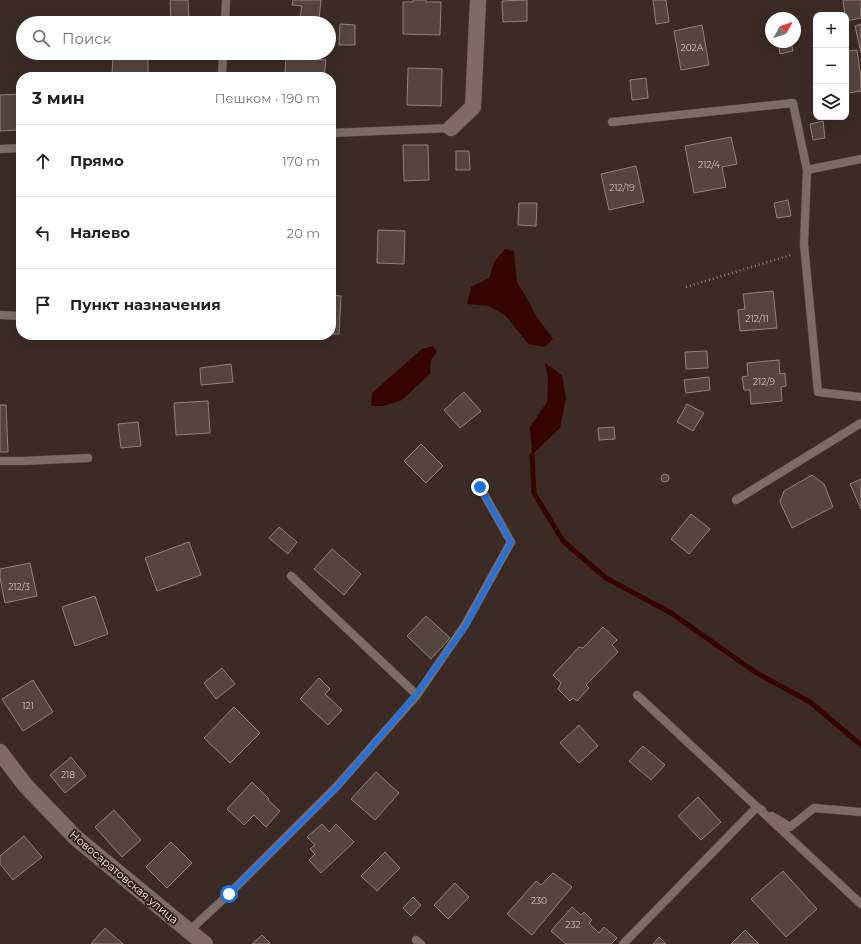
<!DOCTYPE html>
<html lang="ru">
<head>
<meta charset="utf-8">
<style>
  body { margin:0; font-family:Montserrat,sans-serif; background:#f6f6f6; color:#202124 }
  .controls { position:absolute; right:12px; top:12px; display:grid; overflow:hidden; border-radius:8px; box-shadow:0 4px 16px #0002 }
  .controls button { width:36px; height:36px; display:grid; place-items:center; padding:0; border:0; border-bottom:1px solid #e0e0e0; background:#fff; color:#202124; font:20px sans-serif }
  .compass { position:absolute; left:765px; top:12px; width:36px; height:36px; border-radius:50%; background:#fff; box-shadow:0 4px 16px #0002; rotate:50deg }
  .stop { position:absolute; width:12px; height:12px; margin:-9px; border:3px solid #1a73e8; border-radius:50%; background:#fff }
  .stop.end { background:#1a73e8; border-color:#fff; box-shadow:0 1px 4px #0008 }
  .list { margin:0; padding:0; list-style:none }
  h2 { display:flex; justify-content:space-between; align-items:center; height:52px; margin:0; padding:0 16px; font-size:17px }
  h2 small { font-size:13px; font-weight:400; color:#757577 }
  .list li { display:grid; grid-template-columns:26px 1fr auto; gap:12px; align-items:center; box-sizing:border-box; height:72px; padding:0 16px; border-top:1px solid #e0e0e0 }
  .list b { display:block; font-size:15px; white-space:nowrap }
  .list em { font-size:13px; font-style:normal; color:#757577 }
  .icon { flex:none; width:22px; height:22px; fill:none; stroke:currentColor; stroke-width:2; stroke-linecap:round; stroke-linejoin:round }
  .map { position:relative; flex:none; width:861px; height:944px; overflow:hidden }
  .search { position:absolute; background:#fff; box-shadow:0 4px 16px #0002; left:16px; top:16px; width:320px; height:44px; display:flex; align-items:center; gap:10px; box-sizing:border-box; padding:0 14px; border-radius:22px; color:#757577; font-size:15px }
  .panel { position:absolute; background:#fff; box-shadow:0 4px 16px #0002; left:16px; top:72px; width:320px; height:268px; border-radius:16px }
  .map>svg:first-child { display:block }
</style>
</head>
<body>
<div class="map">
<svg width="861" height="944" viewBox="0 0 861 944">
  <rect width="100%" height="100%" fill="#3c2b25"/>
  <!-- water -->
  <path fill="#360500" d="M505 249 514 251 515 265 517 282 525 295 537 317 553 339 545 347 528 344 506 316 489 306 467 304 471 287 489 278 495 261Z
    M433 346 437 352 431 360 430 374 402 400 384 406H371L372 393 422 349Z
    M545 363 562 375 566 398 560 428 532 455 530 427 547 402 548 379Z"/>
  <g fill="none" stroke-linecap="round" stroke-linejoin="round">
    <!-- stream -->
    <path stroke="#360500" stroke-width="5" d="M532 455 534 493 563 541 606 578 671 613 755 672 810 702 861 745"/>
  </g>
  <!-- building -->
  <path fill="#56443e" stroke="#94807a" d="M170 0H188L189 23H171Z
    M293 0H321L319 19 300 17 302 6 292 5Z
    M413 0H426V2H441L440 35 403 34V2H413Z
    M527 0V21L503 22 502 1Z
    M653 0H666L669 22 656 24Z
    M843 0H861V18L846 21V15H845Z
    M340 24 355 25V45H339Z
    M861 24V53L855 26Z
    M702 25 709 65 681 70 674 31Z
    M778 42H791L793 51 780 54Z
    M857 50 861 79V91L849 93 847 98H846V51Z
    M113 53H148V77H112Z
    M286 57 326 60 324 77H290V75H285Z
    M408 68 442 69 441 106 407 105Z
    M646 78 648 98 632 100 630 80Z
    M21 94V130L0 131V95Z
    M823 121 825 138 813 140 810 124Z
    M731 137 737 164 722 167 726 187 694 193 685 146Z
    M403 145H428L429 180 404 181Z
    M456 151H469L470 170H456Z
    M636 166 644 202 609 210 601 174Z
    M788 200 791 216 777 218 774 203Z
    M519 203H537L536 226 518 225Z
    M378 230 405 231 404 264 377 263Z
    M773 291 777 328 740 331 738 310 745 309 743 294Z
    M331 295 341 296 339 334H331Z
    M707 351 708 368 686 369 685 352Z
    M779 360 780 374 785 373 786 386 781 387 782 401 751 404 750 390H744L742 377 748 376 747 363Z
    M231 364 233 382 201 385 200 368Z
    M709 377 710 390 686 393 684 380Z
    M464 392 481 411 460 428 444 410Z
    M208 401 210 433 176 435 174 403Z
    M687 404 704 413 693 431 677 422Z
    M0 405H6L8 452H0Z
    M138 422 141 446 121 448 118 424Z
    M614 427 615 439 599 440 598 428Z
    M421 444 443 466 426 483 404 461Z
    M661 478a4 4 0 1 1 8 0a4 4 0 1 1-8 0Z
    M812 475 824 484 833 507 792 528 780 502 784 491Z
    M861 479V509L850 484Z
    M691 514 710 529 689 554 671 539Z
    M279 527 297 542 288 554 269 538Z
    M189 542 201 575 157 591 145 558Z
    M332 549 361 574 344 595 314 569Z
    M30 563 37 596 5 603 0 578V569Z
    M95 596 108 634 75 646 62 607Z
    M426 616 450 638 431 659 407 636Z
    M603 627 617 640 612 645 618 652 586 685 589 688 577 701 573 698 570 701 558 689 561 683 553 675 579 647 583 648Z
    M222 668 235 684 216 699 204 683Z
    M319 678 330 689 325 694 342 710 328 725 300 699Z
    M33 680 53 712 23 731 2 699Z
    M234 707 260 733 230 763 204 738Z
    M579 725 598 746 579 763 560 743Z
    M643 746 665 765 651 780 629 761Z
    M71 757 86 776 65 793 50 775Z
    M376 772 399 793 375 820 351 799Z
    M252 782 269 799 268 800 280 811 266 827 254 815 244 825 227 809Z
    M698 797 721 822 701 840 678 816Z
    M114 810 141 840 122 857 95 827Z
    M322 824 329 832 336 824 354 842 321 873 309 860 315 854 310 849 315 845 307 837Z
    M24 836 42 857 13 880 0 864V856Z
    M171 842 192 863 167 888 146 867Z
    M385 852 400 868 377 891 361 876Z
    M783 871 817 909 786 937 751 899Z
    M553 873 572 887 532 935 507 914 536 881 541 885Z
    M455 883 469 897 448 919 434 905Z
    M413 897 421 905 411 916 403 908Z
    M572 907 581 915 584 912 592 920 589 923 599 933 604 927 617 938 611 944H566L551 931Z
    M105 928 123 944H91Z
    M745 930 759 944H731Z
    M262 935 270 943 268 944H252Z
    M659 937 666 944H653Z"/>
  <g fill="none" stroke-linecap="round" stroke-linejoin="round">
    <!-- lane casing -->
    <g stroke="#554742" stroke-width="9">
      <path id="lane" d="M225 23 226 0
        M222 77 223 53
        M612 122 793 103 807 170 861 159
        M331 133 451 128
        M0 149 21 148
        M807 170 804 244 818 392 861 397
        M0 315 21 316
        M0 461H22L88 458
        M736 500 861 423
        M291 576 417 695
        M637 695 757 807 762 810
        M772 816 790 827 814 808 861 812
        M189 931 229 894 337 786 417 695 465 625 511 542 480 487
        M416 940 421 944
        M623 944 757 807 861 904"/>
    </g>
    <!-- street casing -->
    <g stroke="#554742" stroke-width="17">
      <path id="street" d="M451 128 473 107 478 0
        M0 752 25 785 76 838 189 931 205 944"/>
    </g>
    <!-- path -->
    <path stroke="#90817c" stroke-width="2.5" stroke-dasharray="1 3" stroke-linecap="butt" d="M686 287 791 255 792 254"/>
    <!-- lane -->
    <use href="#lane" stroke="#7f6b65" stroke-width="8"/>
    <!-- street -->
    <use href="#street" stroke="#7f6b65" stroke-width="16"/>
  </g>
  <g fill="none" stroke-linecap="round" stroke-linejoin="round">
    <!-- route -->
    <path stroke="#1a73e8" stroke-width="5" d="M229 894 338 786 416 695 466 625 511 542 480 487"/>
  </g>
  <g text-anchor="middle" stroke-width="4" stroke-linejoin="round" paint-order="stroke">
    <!-- number labels -->
    <g font-size="9" fill="#cfc1bd">
      <text x="692" y="51">202А</text>
      <text x="709" y="168">212/4</text>
      <text x="622" y="191">212/19</text>
      <text x="757" y="322">212/11</text>
      <text x="764" y="385">212/9</text>
      <text x="19" y="590">212/3</text>
      <text x="28" y="709">121</text>
      <text x="68" y="778">218</text>
      <text x="539" y="904">230</text>
      <text x="573" y="928">232</text>
    </g>
    <!-- street labels -->
    <g font-size="11" fill="#f7ebe7" stroke="#31211c">
      <text transform="translate(124 877) rotate(40)" y="4">Новосаратовская улица</text>
    </g>
  </g>
</svg>
<div class="controls">
<button>+</button>
<button>−</button>
<button><svg class="icon" aria-label="layers" viewBox="0 0 24 24"><path d="M12 4l9 5-9 5-9-5zM3 14l9 5 9-5"/></svg></button>
</div>
<svg class="compass" viewBox="-18 -18 36 36"><path d="M0-13l5 13h-10z" fill="#e53935"/><path d="M0 13l5-13h-10z" fill="#757577"/></svg>
<div class="stop" style="left:229px;top:894px"></div>
<div class="stop end" style="left:480px;top:487px"></div>
<div class="search"><svg class="icon" aria-label="search" viewBox="0 0 24 24"><circle cx="10" cy="10" r="6"/><path d="M15 15l6 6"/></svg>Поиск</div>
<section class="panel">
<h2>3 мин<small>Пешком · 190 m</small></h2>
<ul class="list">
<li><svg class="icon" aria-label="ahead" viewBox="0 0 24 24"><path d="M12 20V5M6 11l6-6 6 6"/></svg><div><b>Прямо</b></div><em>170 m</em></li>
<li><svg class="icon" aria-label="left" viewBox="0 0 24 24"><path d="M17 20v-9H6M10 6l-5 5 5 5"/></svg><div><b>Налево</b></div><em>20 m</em></li>
<li><svg class="icon" aria-label="arrive" viewBox="0 0 24 24"><path d="M6 21V4h12l-3 4 3 4H6"/></svg><div><b>Пункт назначения</b></div></li>
</ul>
</section>
</div>
</body>
</html>
